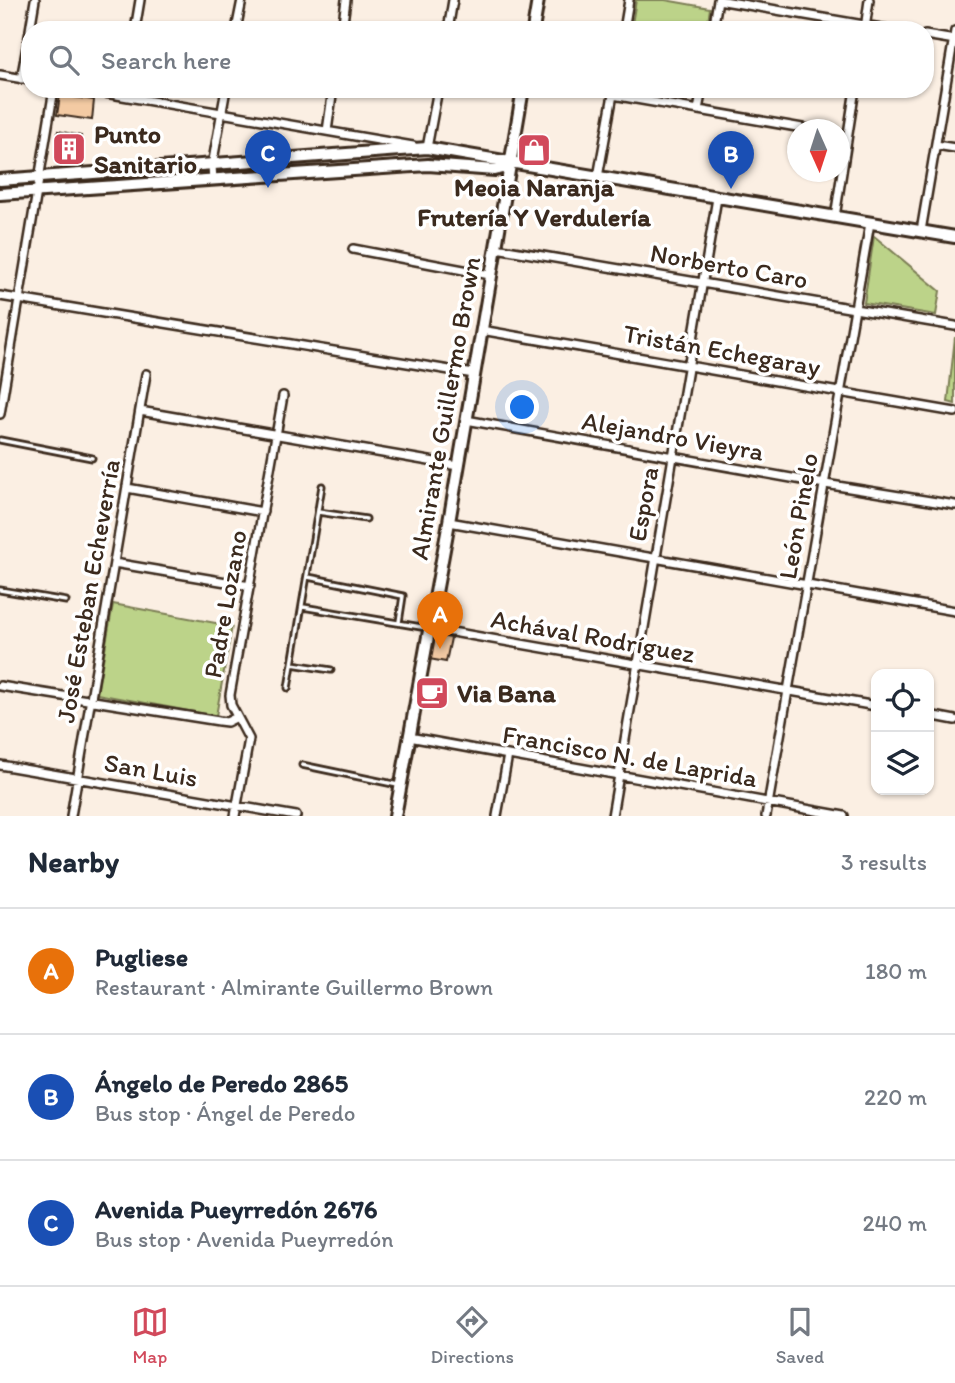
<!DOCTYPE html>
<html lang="en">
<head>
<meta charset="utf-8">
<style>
  body { margin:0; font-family:Itim,sans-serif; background:#f6f6f7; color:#1f2937 }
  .controls { position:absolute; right:21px; bottom:21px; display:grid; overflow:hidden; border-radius:14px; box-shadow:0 2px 5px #0004 }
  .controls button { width:63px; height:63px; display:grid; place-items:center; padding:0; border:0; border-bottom:2px solid #e0e1e3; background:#fff; color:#1f2937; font:35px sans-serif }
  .compass { position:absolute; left:787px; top:119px; width:63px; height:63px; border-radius:50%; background:#fff; box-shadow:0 2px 5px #0004; rotate:177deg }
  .you { position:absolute; left:523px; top:408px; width:24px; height:24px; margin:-18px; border:5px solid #fff; border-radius:50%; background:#1a73e8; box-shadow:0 0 0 10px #1a73e833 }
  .badge { display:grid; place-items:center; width:46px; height:46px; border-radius:50%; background:#d1495b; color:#fff; font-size:23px; font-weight:700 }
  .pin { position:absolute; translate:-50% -58px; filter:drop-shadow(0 2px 4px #0008) }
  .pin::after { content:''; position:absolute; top:37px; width:24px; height:21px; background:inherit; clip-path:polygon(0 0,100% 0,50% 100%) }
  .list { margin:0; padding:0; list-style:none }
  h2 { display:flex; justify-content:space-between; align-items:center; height:91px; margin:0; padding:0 28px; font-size:30px }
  h2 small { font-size:23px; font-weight:400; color:#747a83 }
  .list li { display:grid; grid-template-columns:46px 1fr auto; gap:21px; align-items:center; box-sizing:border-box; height:126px; padding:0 28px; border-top:2px solid #e0e1e3 }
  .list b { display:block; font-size:26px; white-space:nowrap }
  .list p { margin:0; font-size:23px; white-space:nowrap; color:#747a83 }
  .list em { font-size:23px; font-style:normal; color:#747a83 }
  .icon { flex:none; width:38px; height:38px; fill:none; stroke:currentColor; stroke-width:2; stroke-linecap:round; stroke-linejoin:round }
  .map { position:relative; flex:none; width:955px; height:816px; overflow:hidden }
  .search { position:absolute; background:#fff; box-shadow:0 2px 5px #0004; left:21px; right:21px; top:21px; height:77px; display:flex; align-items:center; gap:18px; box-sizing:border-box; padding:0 24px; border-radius:28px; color:#747a83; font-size:26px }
  .sheet { height:469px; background:#fff }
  nav { display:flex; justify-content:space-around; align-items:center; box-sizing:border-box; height:98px; border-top:2px solid #e0e1e3; background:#fff; font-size:19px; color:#747a83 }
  nav a { display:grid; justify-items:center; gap:4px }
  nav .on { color:#d1495b }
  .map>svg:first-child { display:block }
</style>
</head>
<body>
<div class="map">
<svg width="955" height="816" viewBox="0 0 955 816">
  <rect width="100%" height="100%" fill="#fbefe3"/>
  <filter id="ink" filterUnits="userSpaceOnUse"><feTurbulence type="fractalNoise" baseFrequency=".0143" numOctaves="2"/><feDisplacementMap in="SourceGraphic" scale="14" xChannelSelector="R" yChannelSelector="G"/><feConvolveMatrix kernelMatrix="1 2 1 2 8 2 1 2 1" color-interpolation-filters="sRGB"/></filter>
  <g filter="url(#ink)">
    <!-- green -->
    <path fill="#bcd389" stroke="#7c7e54" stroke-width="2" d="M636 0H665L710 8 707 30H631Z
      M640 89H696L695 99Z
      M874 236 940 291 936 315 864 303Z
      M955 337V404L948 402Z
      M113 604 232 626 216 716 97 694Z"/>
    <!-- building -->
    <path fill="#f3caa3" stroke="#3b2a1e" stroke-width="2" d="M60 95 94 100 92 120 57 115Z
      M58 131 81 136 77 165 73 164V168L69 170 64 171 57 162Z
      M525 138 544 142 542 156 527 154 524 146Z
      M434 635 451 638 446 662 429 659Z
      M426 683 441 686 438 703 423 699Z"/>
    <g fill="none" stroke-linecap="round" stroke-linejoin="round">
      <!-- lane casing -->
      <g stroke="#3b2a1e" stroke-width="9">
        <path id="lane" d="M0 440 92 458
          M318 512 366 519
          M308 577 403 596 399 622
          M0 590 66 601
          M303 607 427 628
          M292 664 331 670
          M288 688 322 486
          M302 765 398 785"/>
      </g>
      <!-- street casing -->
      <g stroke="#3b2a1e" stroke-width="12">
        <path id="street" d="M718 0 893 30
          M865 29 869 0
          M30 30 35 0
          M135 30 140 0
          M236 30 242 0
          M342 30 346 0
          M448 30 453 0
          M624 30 629 0
          M713 30 718 0
          M925 35 955 40
          M0 75 30 80
          M21 79 30 31
          M82 89 413 146
          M613 95 814 130
          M698 110 702 89
          M327 131 333 89
          M936 145 955 148
          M425 148H427L438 89
          M598 177 614 89
          M213 180 212 166 226 89
          M835 217 855 89
          M921 231 955 31
          M496 248 955 326
          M353 249 490 275
          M0 296 474 374
          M481 330 955 412
          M140 411 458 466
          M0 414 54 89
          M466 420 825 484 955 505
          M127 488 263 512
          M449 522 955 611
          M114 563 250 586
          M429 628 876 706
          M0 686 219 721 227 722 237 717
          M929 715 955 720
          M409 737 844 816
          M0 765 296 816
          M71 816 146 374
          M235 816 249 739 231 705 230 695 283 396
          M497 816 508 755
          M612 816 717 198
          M766 816 870 223"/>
      </g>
      <!-- secondary casing -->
      <g stroke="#3b2a1e" stroke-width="16">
        <path id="secondary" d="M533 30 538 0
          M0 180 427 148 955 237
          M0 194 428 165 495 170 503 168 511 161
          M395 816 449 522 523 89"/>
      </g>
      <!-- lane -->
      <use href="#lane" stroke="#fff" stroke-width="3.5"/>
      <!-- street -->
      <use href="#street" stroke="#fff" stroke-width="7"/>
      <!-- secondary -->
      <use href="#secondary" stroke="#fff" stroke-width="10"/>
    </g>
  </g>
  <!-- icons -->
  <defs>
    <g id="building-square" transform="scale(1.75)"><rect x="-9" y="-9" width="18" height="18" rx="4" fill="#d1495b" stroke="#fff"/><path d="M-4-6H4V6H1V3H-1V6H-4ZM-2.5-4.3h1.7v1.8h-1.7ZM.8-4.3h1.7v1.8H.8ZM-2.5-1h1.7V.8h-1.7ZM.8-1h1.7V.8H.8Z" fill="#fff"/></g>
    <g id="shop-square" transform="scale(1.75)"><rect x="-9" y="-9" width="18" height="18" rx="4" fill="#d1495b" stroke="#fff"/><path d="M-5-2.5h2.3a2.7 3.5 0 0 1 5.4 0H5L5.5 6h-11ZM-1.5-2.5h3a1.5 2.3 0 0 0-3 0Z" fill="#fff"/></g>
    <g id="cafe-square" transform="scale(1.75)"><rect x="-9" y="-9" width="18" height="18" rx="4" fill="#d1495b" stroke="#fff"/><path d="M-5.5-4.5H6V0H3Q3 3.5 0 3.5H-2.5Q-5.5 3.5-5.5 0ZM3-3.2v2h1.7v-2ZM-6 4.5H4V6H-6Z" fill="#fff"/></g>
  </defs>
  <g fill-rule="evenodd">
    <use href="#building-square" x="69" y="149"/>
    <use href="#shop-square" x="534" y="150"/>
    <use href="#cafe-square" x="432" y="693"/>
  </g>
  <g text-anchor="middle" stroke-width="7" stroke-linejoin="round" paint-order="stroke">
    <!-- poi labels -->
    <g font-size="26" font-weight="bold" fill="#3b2a1e" stroke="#fff" text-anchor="start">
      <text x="94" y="143">Punto<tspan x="94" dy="30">Sanitario</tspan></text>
      <text x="534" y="196" text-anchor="middle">Meoia Naranja<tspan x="534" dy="30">Frutería Y Verdulería</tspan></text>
      <text x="457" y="702">Via Bana</text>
    </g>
    <!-- street labels -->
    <g font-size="26" fill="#3b2a1e" stroke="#fff">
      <text transform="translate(729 266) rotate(10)" y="9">Norberto Caro</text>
      <text transform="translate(722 350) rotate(10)" y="9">Tristán Echegaray</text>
      <text transform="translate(445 408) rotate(-80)" y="9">Almirante Guillermo Brown</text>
      <text transform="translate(673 436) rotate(10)" y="9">Alejandro Vieyra</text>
      <text transform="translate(643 504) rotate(-80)" y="9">Espora</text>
      <text transform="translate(798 516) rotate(-80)" y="9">León Pinelo</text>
      <text transform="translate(88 591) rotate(-80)" y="9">José Esteban Echeverría</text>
      <text transform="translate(225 604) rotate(-80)" y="9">Padre Lozano</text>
      <text transform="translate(593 636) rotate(10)" y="9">Achával Rodríguez</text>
      <text transform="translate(630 756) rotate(10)" y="9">Francisco N. de Laprida</text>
      <text transform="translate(151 770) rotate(10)" y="9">San Luis</text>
    </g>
  </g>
</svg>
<div class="controls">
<button><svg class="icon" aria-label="locate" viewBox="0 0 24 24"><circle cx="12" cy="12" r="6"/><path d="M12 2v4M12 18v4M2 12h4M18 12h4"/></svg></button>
<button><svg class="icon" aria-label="layers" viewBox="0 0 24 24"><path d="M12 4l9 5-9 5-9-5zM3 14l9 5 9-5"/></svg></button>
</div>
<svg class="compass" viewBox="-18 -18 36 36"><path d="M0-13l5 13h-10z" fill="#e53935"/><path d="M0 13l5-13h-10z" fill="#747a83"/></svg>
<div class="you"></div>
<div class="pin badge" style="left:440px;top:649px;background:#e8710a">A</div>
<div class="pin badge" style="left:731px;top:189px;background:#1a4fb4">B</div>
<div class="pin badge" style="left:268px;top:188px;background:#1a4fb4">C</div>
<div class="search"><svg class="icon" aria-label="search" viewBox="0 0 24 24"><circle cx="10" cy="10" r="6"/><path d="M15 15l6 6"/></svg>Search here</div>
</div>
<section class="sheet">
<h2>Nearby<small>3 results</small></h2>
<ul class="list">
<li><span class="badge" style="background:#e8710a">A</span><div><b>Pugliese</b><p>Restaurant · Almirante Guillermo Brown</p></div><em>180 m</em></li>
<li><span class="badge" style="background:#1a4fb4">B</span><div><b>Ángelo de Peredo 2865</b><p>Bus stop · Ángel de Peredo</p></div><em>220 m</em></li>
<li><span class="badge" style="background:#1a4fb4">C</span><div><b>Avenida Pueyrredón 2676</b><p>Bus stop · Avenida Pueyrredón</p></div><em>240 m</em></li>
</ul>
</section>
<nav>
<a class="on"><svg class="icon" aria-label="map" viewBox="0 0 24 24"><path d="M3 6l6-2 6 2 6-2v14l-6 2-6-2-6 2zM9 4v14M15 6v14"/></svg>Map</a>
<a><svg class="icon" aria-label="directions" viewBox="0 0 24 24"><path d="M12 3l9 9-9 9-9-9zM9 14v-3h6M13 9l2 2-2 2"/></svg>Directions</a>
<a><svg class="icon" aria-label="saved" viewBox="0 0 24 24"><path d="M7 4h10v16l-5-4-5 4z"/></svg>Saved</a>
</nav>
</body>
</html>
